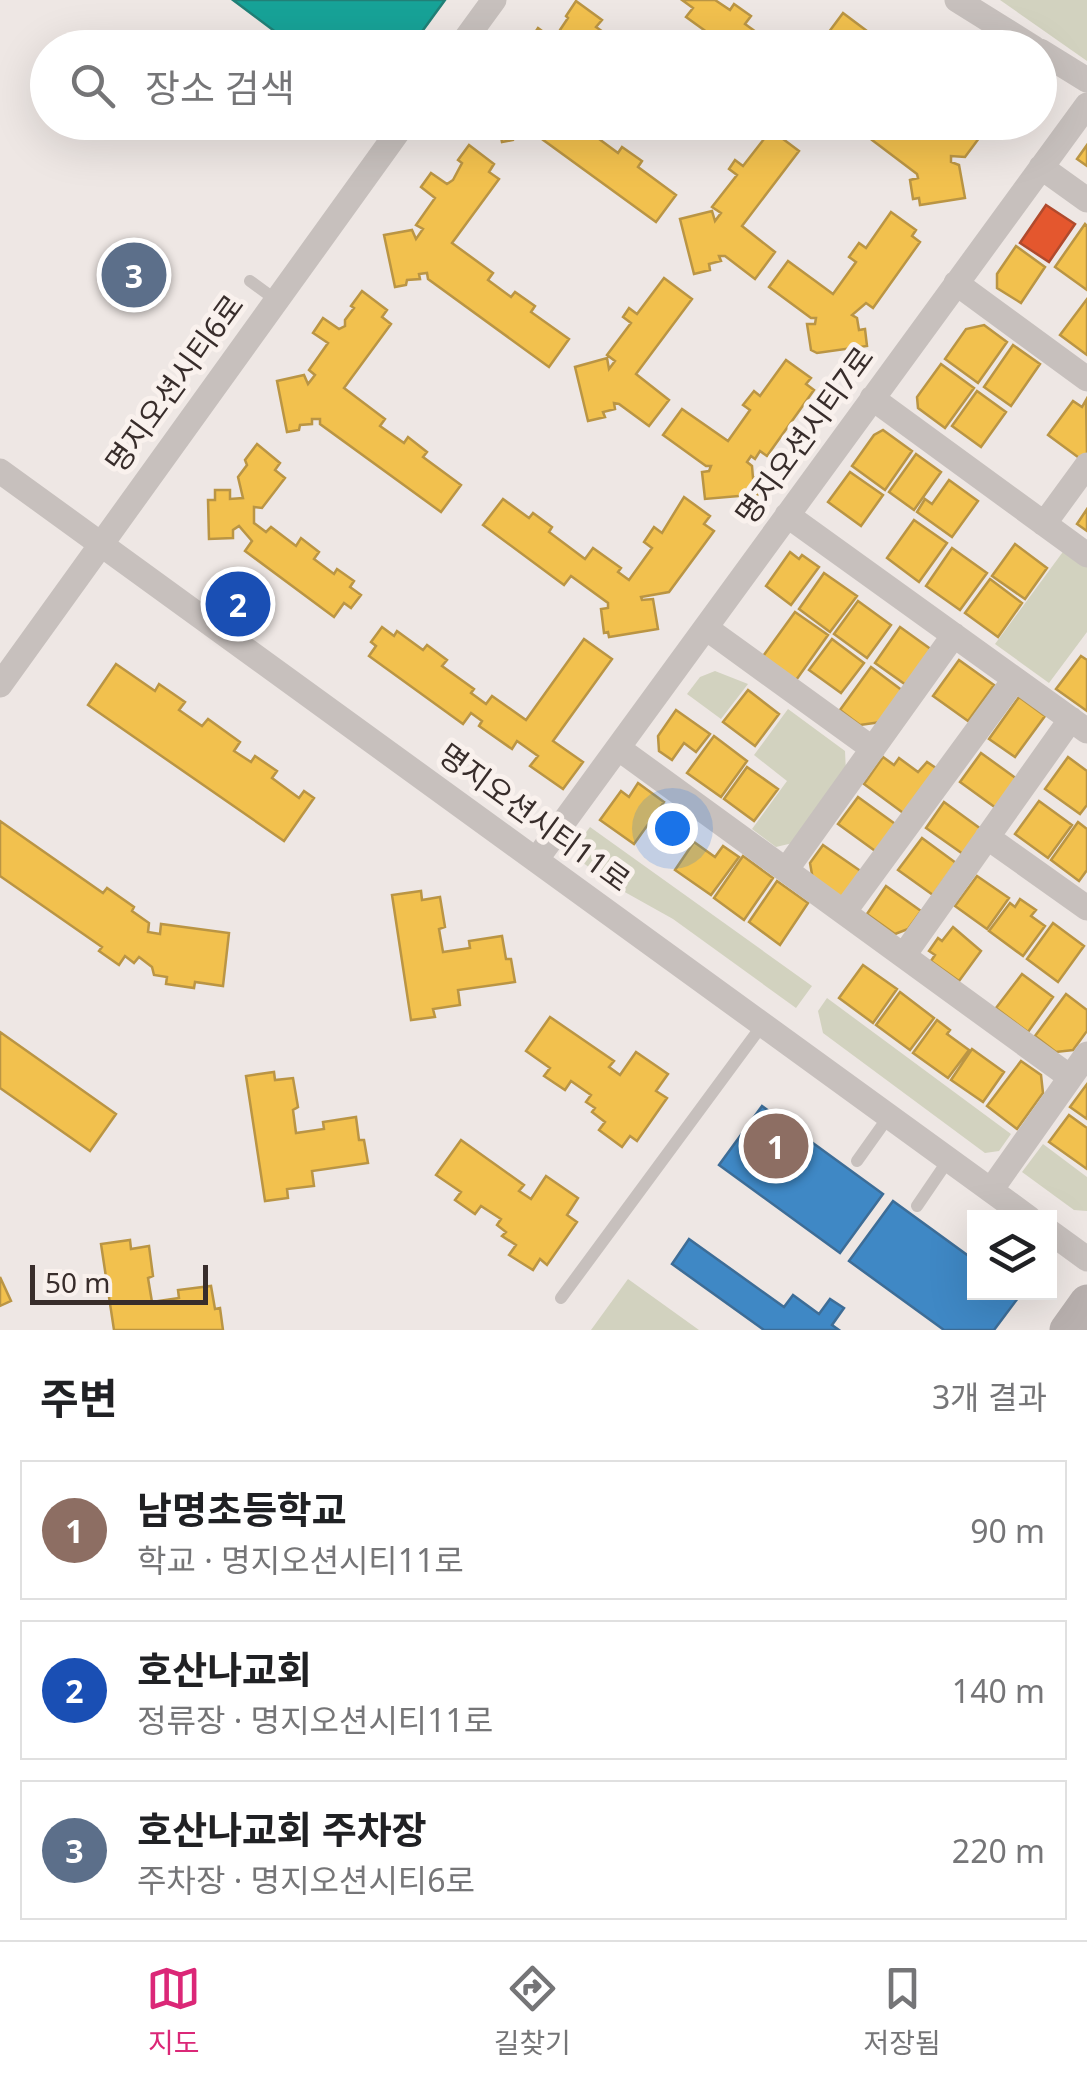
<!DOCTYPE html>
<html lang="ko">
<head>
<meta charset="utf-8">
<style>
  body { margin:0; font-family:"Noto Sans","Noto Sans KR",sans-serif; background:#f6f6f6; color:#202124 }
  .controls { position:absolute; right:30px; bottom:30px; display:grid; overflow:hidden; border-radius:0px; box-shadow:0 10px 40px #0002 }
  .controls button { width:90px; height:90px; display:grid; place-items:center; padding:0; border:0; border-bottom:2px solid #e0e0e0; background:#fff; color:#202124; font:50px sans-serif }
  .scale { position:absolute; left:30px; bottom:25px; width:178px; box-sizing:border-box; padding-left:10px; border:5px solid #382d2b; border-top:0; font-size:28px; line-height:35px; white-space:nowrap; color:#382d2b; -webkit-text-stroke:8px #f9f1ed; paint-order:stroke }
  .you { position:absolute; left:672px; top:828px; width:35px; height:35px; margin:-25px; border:8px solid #fff; border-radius:50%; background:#1a73e8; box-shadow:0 0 0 15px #1a73e833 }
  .badge { display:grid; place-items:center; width:65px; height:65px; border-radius:50%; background:#db2777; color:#fff; font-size:32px; font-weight:700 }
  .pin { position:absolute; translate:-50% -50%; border:5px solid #fff; box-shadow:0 2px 10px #0006 }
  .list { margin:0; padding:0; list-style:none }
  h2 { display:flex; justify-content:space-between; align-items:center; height:130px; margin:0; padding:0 40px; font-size:42px }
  h2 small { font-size:32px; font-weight:400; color:#757577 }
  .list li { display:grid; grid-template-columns:65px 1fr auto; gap:30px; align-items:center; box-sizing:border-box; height:140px; margin:0 20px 20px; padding:0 20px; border:2px solid #e0e0e0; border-radius:0px }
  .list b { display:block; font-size:38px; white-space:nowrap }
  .list p { margin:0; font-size:32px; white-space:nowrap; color:#757577 }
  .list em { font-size:32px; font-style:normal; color:#757577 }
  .icon { flex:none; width:55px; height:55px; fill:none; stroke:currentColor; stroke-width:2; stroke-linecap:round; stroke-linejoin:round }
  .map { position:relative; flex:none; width:1087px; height:1330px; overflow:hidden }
  .search { position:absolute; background:#fff; box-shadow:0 10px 40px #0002; left:30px; right:30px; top:30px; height:110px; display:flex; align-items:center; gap:25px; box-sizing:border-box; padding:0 35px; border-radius:55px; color:#757577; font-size:38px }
  .sheet { height:610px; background:#fff }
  nav { display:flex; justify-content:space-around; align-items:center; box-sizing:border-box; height:140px; border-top:2px solid #e0e0e0; background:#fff; font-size:28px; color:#757577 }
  nav a { display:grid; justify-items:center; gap:5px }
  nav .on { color:#db2777 }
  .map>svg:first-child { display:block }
</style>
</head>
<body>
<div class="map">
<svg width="1087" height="1330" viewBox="0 0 1087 1330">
  <rect width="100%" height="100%" fill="#eee7e4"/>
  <!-- green -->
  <path fill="#d2d2bf" d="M1000 0H1087V61Z
    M1065 549 1087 566V632L1049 683 995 644Z
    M715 671 748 684 721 719 687 694 700 677Z
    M788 709 845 751 846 773 797 842 776 847 752 829 787 781 754 755Z
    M590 827 812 986 796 1008 673 919 614 886 582 862 581 839Z
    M827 998 1011 1134 999 1151 985 1153 823 1033 818 1011Z
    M1043 1144 1087 1177V1211L1074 1210 1022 1172Z
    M628 1279 699 1330H591Z"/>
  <!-- homes -->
  <path fill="#f2c14e" stroke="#ba9544" stroke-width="2.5" d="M682 0H715L730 10 734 4 751 16 745 24 778 48H729L686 17 693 8Z
    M576 1 602 20 596 27 606 34 596 48H534L528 43 538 28 553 39 560 36V30L568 18 566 16Z
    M843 13 875 37 867 48H817Z
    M498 122H592L600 129 595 136 618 153 622 147 642 161 638 167 676 195 656 222 535 134 534 128 526 129V134L514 135 513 140 502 142Z
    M848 122H869L862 133Z
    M885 122H913L931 135 940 122H991L965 157 951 156V162L959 165 965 198 920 205 919 198 913 199 910 180 918 178 917 174 872 140Z
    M771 130 799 151 742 226 775 252 755 279 725 256H719L721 261 709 264 710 270 694 274 680 219 712 211 715 221 721 213 712 207 737 175 729 169 735 160 743 166Z
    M469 145 494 164 489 172 499 179 452 243 493 273 488 280 511 297 515 292 535 306 531 312 569 339 549 367 428 279 427 273 419 274 420 279 407 280 406 285 395 287 384 235 412 230 416 239 423 229 416 225 435 198 421 187 431 173 447 184 453 180 462 163 458 160Z
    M1087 145V166L1077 159Z
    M891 212 916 230 912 236 920 242 873 308 866 303 852 315 857 318 859 330 865 329 867 346 817 353 811 350 807 324H815L816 318H811L769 287 788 261 833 294 856 262 849 257 859 243 866 248Z
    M1085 224 1087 226V290L1055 267Z
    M1016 246 1045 267 1021 303 997 288V274Z
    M664 278 692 299 636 374 669 400 649 426 619 404 614 403 615 409 603 412 605 417 588 421 575 367 607 358 609 369 615 361 607 355 631 323 623 317 629 308 637 314Z
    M362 291 387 310 382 317 391 324 344 388 385 419 380 426 404 443 408 437 427 452 423 457 461 485 441 512 320 424V419H312V424L300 425 299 430 287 432 277 381 304 375 308 384 315 375 309 370 328 343 313 333 323 318 339 329 345 326V320L354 308 351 306Z
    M1087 299V355L1060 335Z
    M984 325 1007 342 978 383 945 359 966 329Z
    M1013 345 1040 364 1011 406 984 387Z
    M786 360 811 378 806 384 814 390 767 456 760 451 755 459 751 456 747 462 752 466 753 478 759 477 761 494 705 499 702 472 709 471 711 466H706L663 435 682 409 728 441 750 410 743 405 754 391 760 396Z
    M941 364 974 388 945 428 918 408 917 397Z
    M977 391 1006 412 981 447 952 426Z
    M1086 400 1087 453 1082 460 1048 435 1073 401 1082 407Z
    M883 430 912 451 885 490 852 466 874 435Z
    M257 444 280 463 275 470 285 478 262 508 254 507V523L266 532 271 527 296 546 301 538 319 552 314 559 334 574 337 569 354 581 350 587 361 595 351 608 344 603 334 617 245 551 252 541 239 526 233 530V538L209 539 208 500H215V490H230V499L243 498 238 477 247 465 245 460Z
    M916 454 941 472 914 510 889 492Z
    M850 472 883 495 861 526 828 502Z
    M949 480 978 501 952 537 917 512 925 499 932 504Z
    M684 497 710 516 704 524 714 531 669 592 641 597 642 600 653 599 658 629 609 637 608 632 604 633 601 609 608 608V603L571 576 564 585 483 525 503 499 529 518 533 513 552 527 549 532 585 559 593 548 621 568 618 572 629 580 652 548 644 542 654 527 662 533Z
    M1087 509V531L1077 524Z
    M914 520 947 543 919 582 887 558Z
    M1015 544 1047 568 1025 599 992 576Z
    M952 548 987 573 960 610 926 586Z
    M790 552 799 559 802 555 819 567 791 605 766 586Z
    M824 573 857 596 830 632 799 609Z
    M990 579 1022 603 998 637 965 613Z
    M858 601 891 625 867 658 834 634Z
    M795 612 828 635 794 683 761 659Z
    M382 627 394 636 397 631 423 650 427 645 447 660 442 666 474 689 471 693 486 704 492 696 526 720 584 639 612 659 553 741 583 762 563 789 530 766 538 756 517 741 512 749 479 726 482 721 471 713 463 724 369 656 376 646 371 642Z
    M900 627 932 650 906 685 875 663Z
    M832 639 864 663 841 693 809 670Z
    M1081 656 1087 660V711L1056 689Z
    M959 660 994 685 968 721 933 696Z
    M116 664 155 691 159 684 185 702 179 710 202 726 208 719 240 742 234 751 251 762 255 756 277 771 272 778 299 798 304 791 314 798 284 841 88 705Z
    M871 667 903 691 881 722 860 725 840 710Z
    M748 690 779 714 755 746 723 722Z
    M1019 697 1045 716 1015 757 989 739Z
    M676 710 710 734 696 752 684 743 672 760 659 751 658 736Z
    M714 736 747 761 721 797 687 773Z
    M981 753 1017 779 996 808 960 782Z
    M883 757 894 765 899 758 918 772 927 762 939 770 906 815 864 784Z
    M1068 757 1087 771V805L1080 814 1045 789Z
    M747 767 778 789 754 821 724 799Z
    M638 783 664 802 634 844 600 820 621 791 629 797Z
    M858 797 898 826 878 853 838 824Z
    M1039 801 1072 825 1048 858 1015 834Z
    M944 802 981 829 963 854 926 828Z
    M0 821 103 893 107 888 134 907 132 911 149 923 148 932 160 934 161 924 229 933 223 986 195 982 194 988 166 984 167 977 154 975 152 967 139 957 134 963 125 956 119 965 99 951 102 947 0 876Z
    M1078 822 1087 829V870L1079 881 1051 860Z
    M922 838 956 863 933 895 898 870Z
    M694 842 715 857 723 846 739 857 711 895 675 870Z
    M823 845 862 872 842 900 813 880 810 863Z
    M743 856 773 878 744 920 714 898Z
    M977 876 1009 898 987 929 955 906Z
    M777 881 808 903 780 945 749 922Z
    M886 886 921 911 908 929 895 934 867 914Z
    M421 891 422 900 440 897 445 927 439 929 443 952 470 948 469 941 502 936 506 959H511L515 982 458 990 460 1005 433 1009 435 1017 411 1020 392 895Z
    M1020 899 1036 910 1031 916 1045 926 1023 956 989 931 1010 903 1015 907Z
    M1053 923 1084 946 1058 982 1027 959Z
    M953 927 981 951 959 981 931 961 935 955 929 951 938 938 942 941Z
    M863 965 897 989 873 1023 839 998Z
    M1022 974 1053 997 1028 1032 996 1008Z
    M900 992 934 1018 910 1050 876 1025Z
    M1066 994 1087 1010V1031L1073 1050 1056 1052 1035 1036Z
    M550 1017 614 1061 609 1067 620 1075 636 1052 668 1074 656 1091 667 1098 637 1141 630 1136 622 1147 599 1130 605 1122 592 1112 595 1108 586 1102 591 1095 571 1081 565 1090 544 1076 550 1068 526 1051Z
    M937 1020 950 1030 947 1034 969 1050 948 1078 913 1053Z
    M0 1032 116 1114 90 1151 0 1088Z
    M972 1049 1004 1072 983 1102 951 1080Z
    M1021 1061 1041 1075 1043 1093 1017 1129 987 1106Z
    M274 1072 275 1080 293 1078 298 1107 293 1110 296 1133 324 1129 323 1122 356 1117 359 1140H364L368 1163 312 1171 314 1186 287 1189 288 1198 265 1201 246 1076Z
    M1087 1084V1119L1070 1107Z
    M1069 1115 1087 1128V1169L1049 1142Z
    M461 1140 524 1185 519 1191 531 1199 546 1176 578 1198 567 1215 577 1222 547 1265 540 1259 533 1270 509 1255 516 1245 502 1236 506 1232 497 1225 501 1219 481 1206 475 1214 455 1200 461 1192 436 1175Z
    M130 1240 131 1249 149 1246 153 1276 148 1278 152 1302 179 1298 178 1290 211 1286 215 1309 220 1308 223 1330H114L101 1244Z
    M0 1277 11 1301 0 1306Z"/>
  <!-- shops -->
  <path fill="#e4572e" stroke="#b04a2d" stroke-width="2.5" d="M1046 205 1075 224 1049 262 1020 243Z"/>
  <!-- schools -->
  <path fill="#3f88c5" stroke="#3d6d97" stroke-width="2.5" d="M762 1106 883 1194 840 1253 719 1165Z
    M893 1201 974 1260V1292L1021 1294 994 1330H944L849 1261Z
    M689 1239 784 1307 793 1295 819 1314 830 1299 844 1308 832 1325 839 1330H764L672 1264Z"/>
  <!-- public -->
  <path fill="#17a398" stroke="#218077" stroke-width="2.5" d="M233 0H445L410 48H297Z"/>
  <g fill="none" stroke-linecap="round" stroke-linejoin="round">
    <!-- lane -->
    <path stroke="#c7c0bd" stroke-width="12" d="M250 281 276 300
      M857 1161 889 1116
      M917 1206 949 1159
      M561 1298 763 1024"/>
    <!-- street -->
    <path stroke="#c7c0bd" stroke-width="25" d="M957 0 1034 48
      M459 48 494 0
      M1040 51 1087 80
      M1041 167 1087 200
      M956 283 1087 379
      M872 398 1087 555
      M0 471 1029 1218
      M787 515 1087 731
      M1044 524 1087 465
      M706 628 873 749
      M0 685 405 122
      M618 748 1070 1077
      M987 837 1087 908
      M536 860 1087 105
      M786 870 954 635
      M844 912 1015 679
      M904 955 1071 719
      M991 1190 1087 1054
      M1050 1232 1087 1259"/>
    <!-- secondary -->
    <path stroke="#b8b0ae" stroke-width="35" d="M1067 1330 1087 1302"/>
  </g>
  <g text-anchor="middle" stroke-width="10" stroke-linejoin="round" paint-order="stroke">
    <!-- street labels -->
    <g font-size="30" fill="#382d2b" stroke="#f9f1ed">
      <text transform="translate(175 384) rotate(-54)" y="10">명지오션시티6로</text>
      <text transform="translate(805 436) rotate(-54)" y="10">명지오션시티7로</text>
      <text transform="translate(534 818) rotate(36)" y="10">명지오션시티11로</text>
    </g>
  </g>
</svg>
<div class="controls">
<button><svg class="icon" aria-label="layers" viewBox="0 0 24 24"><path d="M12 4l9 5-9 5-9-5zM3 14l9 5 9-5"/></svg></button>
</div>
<div class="scale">50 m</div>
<div class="you"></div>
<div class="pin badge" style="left:776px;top:1146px;background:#8d6e63">1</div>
<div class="pin badge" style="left:238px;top:604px;background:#1a4fb4">2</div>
<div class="pin badge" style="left:134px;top:275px;background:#5c6f8a">3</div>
<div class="search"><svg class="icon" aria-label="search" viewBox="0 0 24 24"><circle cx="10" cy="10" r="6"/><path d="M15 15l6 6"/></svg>장소 검색</div>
</div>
<section class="sheet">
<h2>주변<small>3개 결과</small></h2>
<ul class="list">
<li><span class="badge" style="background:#8d6e63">1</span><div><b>남명초등학교</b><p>학교 · 명지오션시티11로</p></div><em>90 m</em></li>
<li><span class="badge" style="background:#1a4fb4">2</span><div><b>호산나교회</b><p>정류장 · 명지오션시티11로</p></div><em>140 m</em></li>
<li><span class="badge" style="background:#5c6f8a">3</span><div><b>호산나교회 주차장</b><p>주차장 · 명지오션시티6로</p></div><em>220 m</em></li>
</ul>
</section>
<nav>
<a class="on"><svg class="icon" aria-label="map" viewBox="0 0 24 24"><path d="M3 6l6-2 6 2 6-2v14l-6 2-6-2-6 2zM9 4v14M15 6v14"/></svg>지도</a>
<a><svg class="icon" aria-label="directions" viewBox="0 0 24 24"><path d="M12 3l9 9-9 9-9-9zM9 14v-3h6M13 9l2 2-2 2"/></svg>길찾기</a>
<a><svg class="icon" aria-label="saved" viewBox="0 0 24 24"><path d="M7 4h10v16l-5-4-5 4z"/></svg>저장됨</a>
</nav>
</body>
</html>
